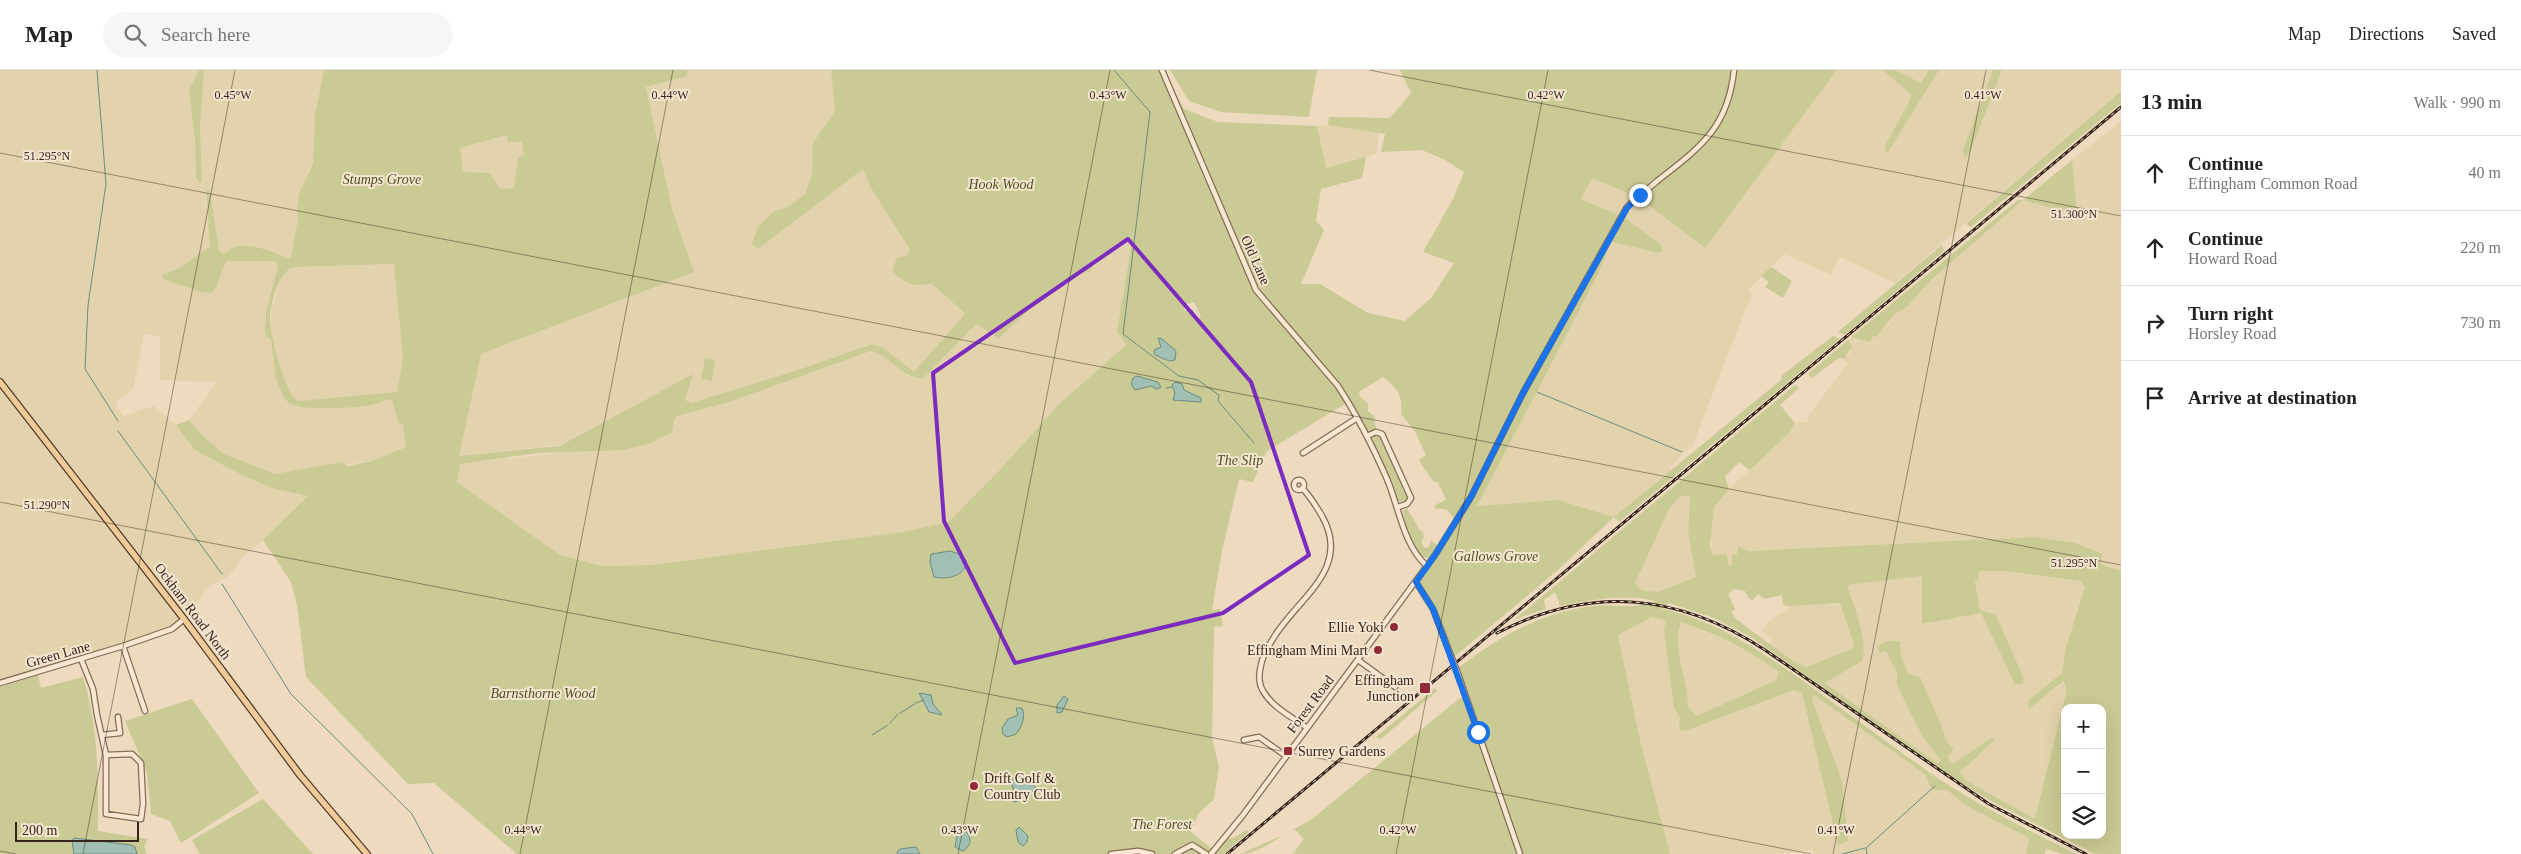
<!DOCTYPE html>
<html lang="en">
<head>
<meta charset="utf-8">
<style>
  body { margin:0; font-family:"Times New Roman",serif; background:#f6f6f6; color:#222 }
  .controls { position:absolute; right:15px; bottom:15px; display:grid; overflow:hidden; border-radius:10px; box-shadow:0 5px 20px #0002 }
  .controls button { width:45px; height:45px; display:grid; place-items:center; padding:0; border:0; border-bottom:1px solid #e0e0e0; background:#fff; color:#222; font:25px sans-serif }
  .scale { position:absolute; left:15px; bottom:12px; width:124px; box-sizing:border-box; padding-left:5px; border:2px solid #35251c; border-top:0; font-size:14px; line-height:18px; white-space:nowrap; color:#35251c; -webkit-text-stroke:4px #f4e5cf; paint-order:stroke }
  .stop { position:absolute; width:15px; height:15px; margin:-11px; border:4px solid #1a73e8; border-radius:50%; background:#fff }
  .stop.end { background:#1a73e8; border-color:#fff; box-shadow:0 1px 5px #0008 }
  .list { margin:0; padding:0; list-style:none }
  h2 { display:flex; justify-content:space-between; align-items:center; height:65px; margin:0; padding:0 20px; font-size:21px }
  h2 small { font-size:16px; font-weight:400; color:#767676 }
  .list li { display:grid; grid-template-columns:32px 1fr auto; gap:15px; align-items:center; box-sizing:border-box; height:75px; padding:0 20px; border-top:1px solid #e0e0e0 }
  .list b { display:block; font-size:19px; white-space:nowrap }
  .list p { margin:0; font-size:16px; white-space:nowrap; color:#767676 }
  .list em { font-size:16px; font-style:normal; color:#767676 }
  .icon { flex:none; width:28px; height:28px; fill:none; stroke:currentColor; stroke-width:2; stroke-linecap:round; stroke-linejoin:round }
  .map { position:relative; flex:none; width:2121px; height:784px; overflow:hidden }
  header { display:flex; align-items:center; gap:30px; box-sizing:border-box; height:70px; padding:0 25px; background:#fff; border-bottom:1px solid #e0e0e0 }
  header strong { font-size:24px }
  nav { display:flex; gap:28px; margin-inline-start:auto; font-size:18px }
  .search { width:350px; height:45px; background:#f6f6f6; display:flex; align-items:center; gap:12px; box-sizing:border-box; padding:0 18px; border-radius:28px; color:#767676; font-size:19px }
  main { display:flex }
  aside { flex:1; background:#fff }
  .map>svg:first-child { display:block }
</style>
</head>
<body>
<header>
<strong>Map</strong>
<div class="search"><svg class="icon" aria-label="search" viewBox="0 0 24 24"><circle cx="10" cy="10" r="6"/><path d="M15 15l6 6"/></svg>Search here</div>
<nav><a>Map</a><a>Directions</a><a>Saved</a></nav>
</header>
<main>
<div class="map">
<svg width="2121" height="784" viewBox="0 0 2121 784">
  <rect width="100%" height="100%" fill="#eddabf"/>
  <!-- farmland -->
  <path fill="#e2d3ad" d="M0 0H199L192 13 196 108 202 112 200 58 204 0H324L315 45 313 94 308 101 297 137 298 148 291 187 286 189 268 179 251 177H235L224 184 219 181 210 120H207L205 127 211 167 210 176 181 197 169 201 163 209 201 222 219 214 223 196 227 191H277L278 196 266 242 265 265 271 270 278 310 285 327 297 337H303L365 336 388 329 393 332 399 355 403 354 407 377 372 391 275 404 224 384 203 366 189 350 217 312 160 310V266L144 264 133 319 115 332 123 346 154 336 176 355 196 380 271 418 308 426 267 467 242 487 229 506 210 516 184 549 172 559 0 613Z
    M687 0H831L835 41 824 56 812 88V104L805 124 788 137 773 142 758 178 863 99 871 118 910 181 893 201 900 211 914 215 931 213 965 245 914 303 882 277 872 274 798 300 691 333 685 330 693 304 559 375 459 386 481 283 694 202 672 139 646 17 687 6Z
    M1837 0H2121V21L1895 213 1840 187 1831 205 1784 184 1748 220 1752 223 1692 377 1685 381 1670 398V401L1614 447 1558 430 1477 436 1625 148 1581 129 1592 108 1639 128 1705 178Z
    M2121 51V501L2100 494 2102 483 2075 473 2034 467 1749 481 1739 476 1733 496H1729L1713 485 1710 461 1714 437 1717 430 1789 363 1795 353 1808 352V346L1848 293 1844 289 1850 283 1852 272 1848 270 1851 267 1855 269 1873 266 1888 255 1896 243 1907 237 1931 210 2023 130 2076 144 2072 90Z
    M1328 55 1379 63 1376 84 1326 99 1317 56Z
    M507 65 522 72 524 85 518 88 514 118 500 119 490 103H463L459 78Z
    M1128 168 1132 171 1117 261 1126 275 1059 334 996 404 948 452 903 462 854 470 653 495 602 496 560 485 456 415 460 394 573 381 674 350 677 346 729 332 872 281 878 282 910 307 923 309 976 254 999 268 1039 231 1082 203H1087L1094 197 1099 186Z
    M395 194 403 288 397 322 297 331 293 327 281 301 271 264V240L283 205 293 197Z
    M1680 426 1690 427 1688 462 1696 507 1658 522 1641 520 1635 513 1669 439Z
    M1979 501H2005L2080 511 2085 517 2066 577 2062 609 2066 623 2035 750 1967 711 1946 687 1938 694 1825 613 1862 591 1859 553 1846 515 1923 506 1922 554 1980 542 1975 511Z
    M1825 533 1833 535 1840 533 1854 575 1852 579 1806 597 1793 591 1770 574 1773 571 1761 560 1770 550 1787 540 1788 536Z
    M1652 547 1681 552 1720 565 1753 583 1779 602 1776 610 1697 646 1679 660 1685 661 1796 620 1802 623 1838 774 1812 630 1814 625 1926 705 1929 715 1947 720 1965 735 2029 768 2026 784H1814L1813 780 1778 784H1670L1640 670 1618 564Z"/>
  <!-- green -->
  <path fill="#caca94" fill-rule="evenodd" d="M199 0H204L200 58 202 112 200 113 196 108 195 71 189 19Z
    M324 0H687V6L646 17 672 139 694 202 481 284 459 386 559 376 693 304 685 330 691 333 798 300 872 274 882 277 914 302 965 244 931 213C915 218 902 214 892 200L897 188 907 185 910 180 871 118 863 99 758 179 752 174 758 157 773 142 788 137 805 124 812 104 813 73 835 41 831 0H1162L1184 39 1218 52 1317 56 1326 98 1366 87 1362 108 1321 119 1316 151 1324 160 1301 214H1320L1368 243 1405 251 1432 227 1454 193 1423 182 1454 127 1464 102 1445 90 1422 80 1381 82 1385 64 1328 55 1329 47 1390 48 1411 23 1400 0H1837L1705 178 1639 128 1592 108 1581 129 1625 148 1661 175 1662 180 1660 183 1612 172 1597 206 1477 436 1558 430 1614 447 1782 309 1781 306 1833 266 1840 269 1619 452 1614 447 1559 499 1454 587 1420 511 1456 453C1449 442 1450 438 1435 439V435L1446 430 1438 412H1434C1429 404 1423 398 1419 390L1426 385 1414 360 1401 344C1403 326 1398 318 1383 307L1360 321 1359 325 1368 334V341L1374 346 1376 360 1369 363 1366 361 1350 331 1267 381 1253 412 1239 409 1222 481 1212 540 1220 539 1223 556 1214 557 1212 668 1219 697 1214 729 1198 744 1191 762 1212 779 1205 784H517L434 713 408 714 306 607 297 535 291 512 263 470 308 426 271 418 232 400 195 380 176 355 189 350 203 366 224 384 275 404 342 392 347 396 372 391 406 377 403 354 399 355 393 332 388 329C381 332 373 335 366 336 352 338 299 341 289 333 274 319 274 289 271 270L265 265 266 242 278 196 276 191H227C218 201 223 215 210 223L201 222 163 209 162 205 181 197 210 176 206 120H210L219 181 224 184C227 182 231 178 235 177 248 173 276 180 286 189L291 187 298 148 297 137 300 121 313 94 315 45ZM507 65 508 72H522L524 85 518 88 514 118 500 119 490 103 463 102 460 78ZM1128 168 1132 171 1117 261 1126 275 1059 334 996 404 948 452 903 462 653 495 602 496 560 485 457 412 460 394 539 383 622 380 648 374 672 362 674 350 677 346 729 332 871 281C890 284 897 306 923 309L976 254 999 268 1039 231 1082 203 1090 202 1099 186ZM394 194 403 288 397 322 297 331C284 319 270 266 270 248 271 232 278 204 293 197ZM1194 232 1201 247 1196 249 1193 239 1185 241 1183 235Z
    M1170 0H1317L1309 47 1221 42 1189 31Z
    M1883 0H1895L1921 13 1929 0H1939L1888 82H1885V76L1909 32 1911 24Z
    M1993 0H2002L1970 82 1964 88 1963 80Z
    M2121 21V33L1971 157 1966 154Z
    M2072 90 2077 145 2023 130 1931 210 1907 237 1896 243 1876 267 1873 266 1870 272 1851 267 2018 130H2023Z
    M1942 175 1944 181 1845 265 1838 262Z
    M1771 197 1792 211 1783 228 1765 217 1769 212 1761 206Z
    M1848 270 1852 276 1844 289 1839 288 1812 308 1809 306V303Z
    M705 288 715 290 712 311 701 309Z
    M1795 315 1799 318 1780 335 1795 353 1789 363 1750 400 1739 392 1725 407 1729 419 1714 437 1710 475 1713 485 1726 484 1729 496 1732 495V485L1737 484 1738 476 1749 481 2034 467 2075 473 2103 484 2100 494 2121 501V784H2095L1991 731 1938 699 1751 567 1714 548 1669 533 1660 538C1719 551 1765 584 1813 618 1852 646 1891 675 1930 703 1976 734 2026 759 2076 784H2063L2046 779 2045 784H2026L2029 768 1965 735 1947 720H1935L1929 715 1926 705 1814 625 1812 630 1842 711 1848 771 1838 775 1802 623 1795 620 1685 661 1679 660 1680 647 1674 638 1664 560 1666 550 1652 547 1618 565 1640 670 1670 784H1293L1304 769 1294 759 1312 749 1460 628H1465L1458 598C1499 567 1541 542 1594 536 1614 534 1636 540 1655 531 1625 523 1590 530 1560 536L1555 522 1544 530 1546 539 1515 549ZM1680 426 1690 427 1688 462 1696 507 1658 522 1641 520 1635 513 1669 439ZM1979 501H2005L2080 511 2085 517 2066 577 2062 603 2029 630 2028 637 2030 638C2042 630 2051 618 2064 611L2066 623 2035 749 1967 711 1959 701 1966 697 1994 670 1993 667 1953 694 1947 687 1954 679 1945 670 1944 662 1920 607 1908 604 1901 586 1900 571H1888L1877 576 1880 583 1886 581 1897 603V614L1907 636 1923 667 1941 690 1938 694 1825 613 1862 591C1869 571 1853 534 1847 515L1922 506V554L1981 543 2015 614 2022 615 2024 609 1996 545 1980 540 1975 511 1978 510ZM1734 519 1745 521 1749 529 1753 530 1758 524 1765 529 1782 525 1783 535 1788 536 1840 533 1854 575 1852 579 1806 597 1793 591 1736 549 1731 542 1735 539 1728 524ZM1681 552C1721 565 1745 578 1779 602L1776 610 1697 646 1688 637C1688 609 1671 578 1681 552ZM2065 638H2102V765H2065Z
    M1378 364 1383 367 1402 409V419L1409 426 1406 432H1399C1391 414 1373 385 1373 366Z
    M1407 438 1419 459 1423 462 1424 467 1421 472 1425 478 1429 477 1431 470 1438 476 1431 488C1410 489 1406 457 1403 441Z
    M38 605 41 618 83 607C99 659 98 708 98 761L148 769 144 776 147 784H0V617Z
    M1435 618 1437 621 1381 669 1377 668 1376 667Z
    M192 629 259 723 181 773 170 751 151 744 147 703 125 651Z
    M263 729 313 784H200L192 770Z
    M1247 760 1249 762 1223 784H1215L1228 768 1231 769Z
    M1283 765C1272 773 1255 784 1240 784Z"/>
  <!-- water -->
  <path fill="#a2bfb3" stroke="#6a8c80" d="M1158 268 1162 269 1176 281 1175 290 1169 291 1155 285 1154 280 1161 277Z
    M1137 306 1158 312 1161 317 1157 319 1151 316 1135 320 1131 314 1133 308Z
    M1175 312 1182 314 1184 320 1201 328V332L1173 330 1175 323 1172 315Z
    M950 481 959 484 966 490C967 506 947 510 934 507L930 492 931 484Z
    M919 623 931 625 933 634 942 645 929 642Z
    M1064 626 1068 629 1062 642 1057 643V635Z
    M1016 638H1022C1026 646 1022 657 1016 664L1007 667 1003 664 1002 658 1008 649 1018 645Z
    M1018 705 1024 710 1028 708 1036 718 1026 728 1014 732 1009 728 1014 722 1011 712 1015 706Z
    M961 757C971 764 974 774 963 781L955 777 958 761Z
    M1019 757 1028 766 1027 772 1023 776 1018 772 1016 760Z
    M74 768 131 775 135 777 137 784H74L72 771Z
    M916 777 920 784H898L897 782 900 779Z"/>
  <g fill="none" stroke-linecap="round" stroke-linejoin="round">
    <!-- stream -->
    <path stroke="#6a8c80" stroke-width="1" d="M97 0 106 114 88 235 85 299 118 351
      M1114 0 1150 42 1123 264 1179 306 1198 310 1219 325 1218 331 1254 373
      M1166 318 1172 317
      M1537 322 1682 382
      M118 361 222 504
      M222 514 291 624 412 744 433 784
      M916 633 924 630
      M900 643 915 634
      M890 653 898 644
      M872 665 888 655
      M1842 784 1865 778
      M1867 784 1866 778 1935 716"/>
    <!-- minor casing -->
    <g stroke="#856b58" stroke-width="7">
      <path id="minor" d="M1162 0 1256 220 1338 316C1357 345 1373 377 1387 409 1399 437 1403 475 1427 496
        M1367 366 1376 362 1382 364 1411 428 1407 434 1398 437
        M1303 383 1357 348
        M1294 415a5 5 0 1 1 10 0a5 5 0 1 1-10 0Z
        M1302 418C1311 427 1316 436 1322 446 1351 497 1302 525 1276 564 1270 574 1263 583 1261 595 1259 603 1258 613 1263 621 1272 637 1292 647 1307 658
        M1416 512 1433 539 1451 586
        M123 576 145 641
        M81 589 93 619 97 645 106 685V744L141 749 143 734 141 693 132 684 106 685
        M1358 590 1395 617
        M1457 601 1520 784
        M0 613 123 576 172 559 184 549
        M102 665 120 663 118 647
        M1244 670 1259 667 1286 686
        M1111 784 1138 781 1152 784
        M1175 784 1192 775 1206 784
        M1211 784 1243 745 1435 485 1471 427 1523 323 1627 137C1636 127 1646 121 1656 112 1699 78 1728 59 1734 0"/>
    </g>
    <!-- major casing -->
    <g stroke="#523a2d" stroke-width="8">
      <path id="major" d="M0 312 184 549 300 705 367 784"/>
    </g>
    <!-- minor -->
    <use href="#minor" stroke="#f8e8d2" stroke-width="4.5"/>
    <!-- major -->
    <use href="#major" stroke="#f0ca97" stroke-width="5.5"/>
    <!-- rail casing -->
    <g stroke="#35251c" stroke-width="3">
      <path id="rail" d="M1497 563C1591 515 1678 523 1765 580L1989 734 2086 784
        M1227 784 2121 37"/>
    </g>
    <!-- rail -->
    <use href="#rail" stroke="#f4e5cf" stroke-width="1" stroke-dasharray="4" stroke-linecap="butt"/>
    <!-- minor-bridge casing -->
    <g stroke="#856b58" stroke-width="7" stroke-linecap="butt">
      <path id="minor-bridge" d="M1451 586 1457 601"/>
    </g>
    <!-- minor-bridge -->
    <use href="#minor-bridge" stroke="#f8e8d2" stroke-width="4.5"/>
  </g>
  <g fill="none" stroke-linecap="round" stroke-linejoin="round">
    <!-- route -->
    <path stroke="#1a73e8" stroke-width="6" d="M1478 662 1433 539 1416 512 1435 485 1471 427 1523 323 1627 138 1640 125"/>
  </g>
  <!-- marked area -->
  <path fill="none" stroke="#7b2cbf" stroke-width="4" stroke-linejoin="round" d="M1128 169 1251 312 1309 485 1223 543 1015 593 944 451 933 303Z"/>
  <!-- ticks -->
  <path fill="none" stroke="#35251c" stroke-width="1" stroke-opacity="0.45" d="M1369 0 2121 146M0 83 2121 495M0 432 1811 784M0 781 16 784M83 784 235 0M520 784 673 0M958 784 1110 0M1396 784 1548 0M1833 784 1986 0"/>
  <!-- markers -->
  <g fill="#922936" stroke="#f4e5cf" stroke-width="2">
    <circle cx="1394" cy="557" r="5"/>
    <circle cx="1378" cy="580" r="5"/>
    <rect x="1419" y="612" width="12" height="12" rx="2.5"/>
    <rect x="1283" y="676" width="10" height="10" rx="2.5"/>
    <circle cx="974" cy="716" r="5"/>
  </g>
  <g text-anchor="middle" stroke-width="4" stroke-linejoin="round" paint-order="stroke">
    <!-- park labels -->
    <g font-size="14" font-style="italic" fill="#4b5123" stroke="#f4e5cf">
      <text x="382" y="114">Stumps Grove</text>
      <text x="1001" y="119">Hook Wood</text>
      <text x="1240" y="395">The Slip</text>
      <text x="1496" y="491">Gallows Grove</text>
      <text x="543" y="628">Barnsthorne Wood</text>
      <text x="1162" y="759">The Forest</text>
    </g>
    <!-- street labels -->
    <g font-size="14" fill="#35251c" stroke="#f4e5cf">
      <text transform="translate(1256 190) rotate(66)" y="5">Old Lane</text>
      <text transform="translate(193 541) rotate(53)" y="5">Ockham Road North</text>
      <text transform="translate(58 584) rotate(-16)" y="5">Green Lane</text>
      <text transform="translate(1310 634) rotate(-53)" y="5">Forest Road</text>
    </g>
    <!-- poi labels -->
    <g font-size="14" fill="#35251c" stroke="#f4e5cf" text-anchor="end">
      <text x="1384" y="562">Ellie Yoki</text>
      <text x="1368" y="585">Effingham Mini Mart</text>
      <text x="1414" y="615">Effingham<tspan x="1414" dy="16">Junction</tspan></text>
      <text x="1298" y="686" text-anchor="start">Surrey Gardens</text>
      <text x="984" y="713" text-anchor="start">Drift Golf &amp;<tspan x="984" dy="16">Country Club</tspan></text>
    </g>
  </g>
  <g font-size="12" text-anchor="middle" fill="#35251c" stroke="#f4e5cf" stroke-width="4" stroke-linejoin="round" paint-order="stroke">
    <text x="233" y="29">0.45°W</text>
    <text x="670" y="29">0.44°W</text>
    <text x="1108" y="29">0.43°W</text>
    <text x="1546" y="29">0.42°W</text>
    <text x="1983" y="29">0.41°W</text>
    <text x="47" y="90">51.295°N</text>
    <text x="2074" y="148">51.300°N</text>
    <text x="47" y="439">51.290°N</text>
    <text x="2074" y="497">51.295°N</text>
    <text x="523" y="764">0.44°W</text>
    <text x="960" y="764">0.43°W</text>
    <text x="1398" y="764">0.42°W</text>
    <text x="1836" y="764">0.41°W</text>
  </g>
</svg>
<div class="controls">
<button>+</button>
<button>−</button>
<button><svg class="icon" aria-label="layers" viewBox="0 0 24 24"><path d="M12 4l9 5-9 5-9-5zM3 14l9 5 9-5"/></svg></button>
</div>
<div class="scale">200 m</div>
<div class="stop" style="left:1478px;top:662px"></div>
<div class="stop end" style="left:1640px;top:125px"></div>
</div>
<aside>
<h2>13 min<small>Walk · 990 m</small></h2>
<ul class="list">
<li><svg class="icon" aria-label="ahead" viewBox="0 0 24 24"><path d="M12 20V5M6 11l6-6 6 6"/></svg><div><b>Continue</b><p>Effingham Common Road</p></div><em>40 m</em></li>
<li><svg class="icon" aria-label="ahead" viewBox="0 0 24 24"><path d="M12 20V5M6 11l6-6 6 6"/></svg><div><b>Continue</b><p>Howard Road</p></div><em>220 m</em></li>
<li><svg class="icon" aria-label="right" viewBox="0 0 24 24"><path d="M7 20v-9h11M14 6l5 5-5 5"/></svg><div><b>Turn right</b><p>Horsley Road</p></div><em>730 m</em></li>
<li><svg class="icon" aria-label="arrive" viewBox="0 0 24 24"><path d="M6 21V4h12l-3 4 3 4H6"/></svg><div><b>Arrive at destination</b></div></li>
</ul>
</aside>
</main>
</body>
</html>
